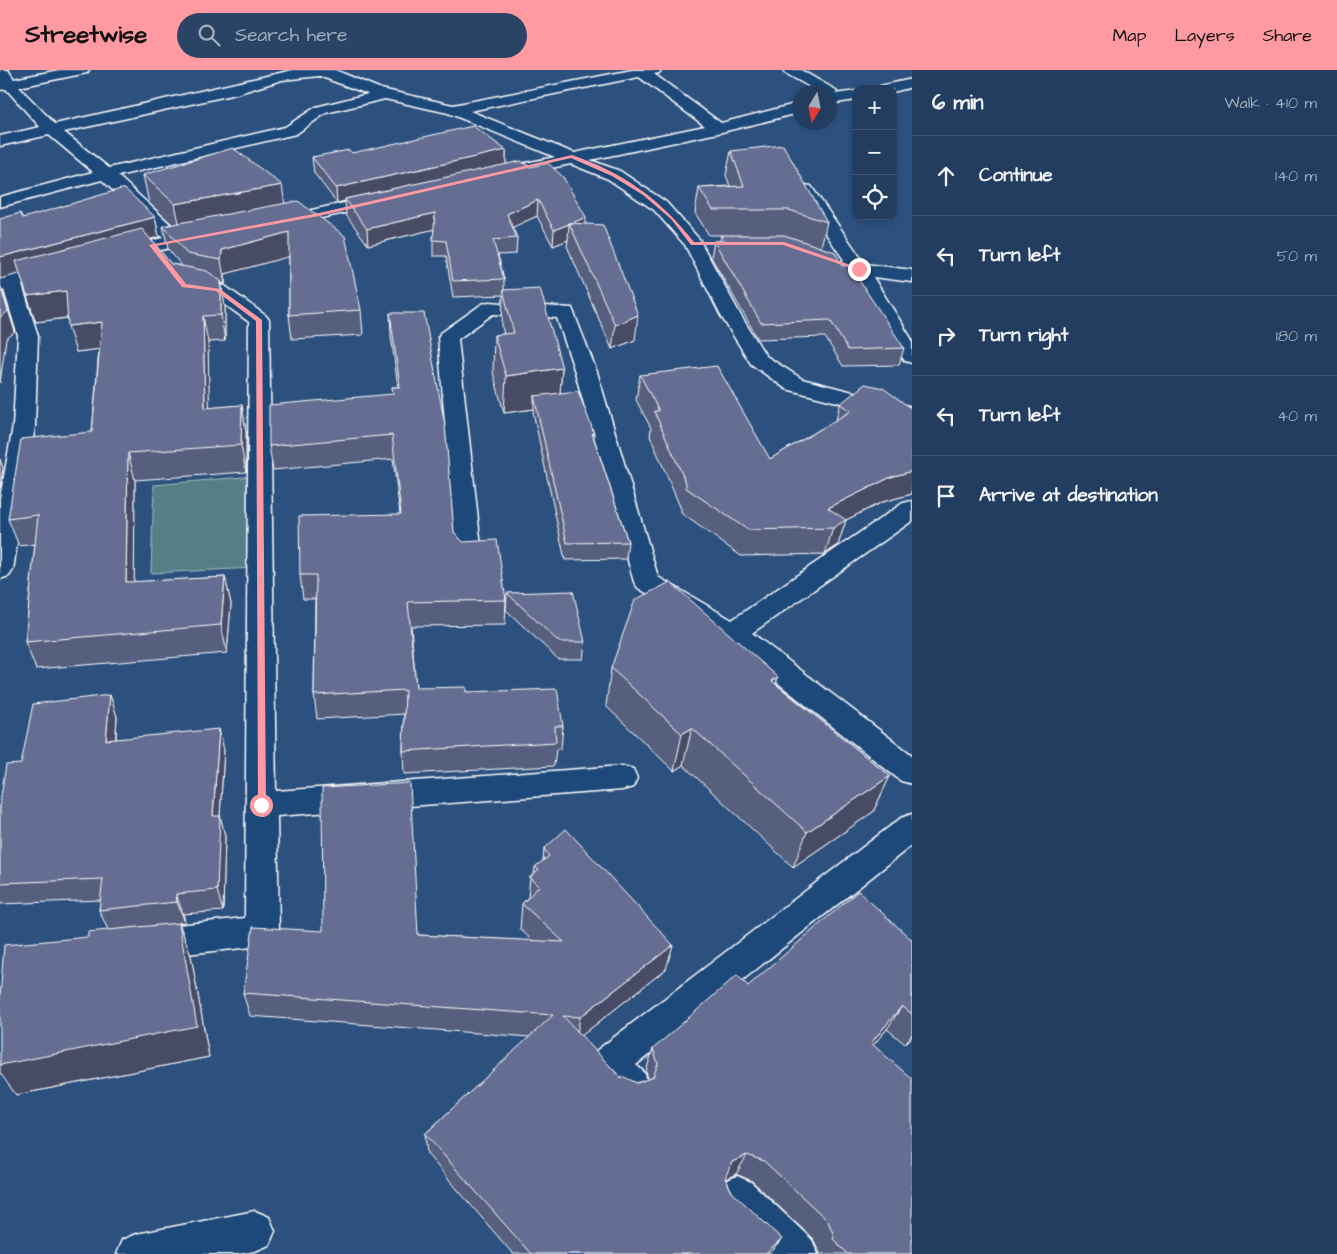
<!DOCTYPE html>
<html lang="en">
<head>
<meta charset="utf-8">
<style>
  body { margin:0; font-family:"Architects Daughter",sans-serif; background:#2a4465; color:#f1f3f6 }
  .controls { position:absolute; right:15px; top:15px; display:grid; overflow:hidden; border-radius:10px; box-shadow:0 2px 8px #0003 }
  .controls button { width:45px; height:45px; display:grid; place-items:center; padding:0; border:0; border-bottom:1px solid #3f5674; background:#223d5f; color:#f1f3f6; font:25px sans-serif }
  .compass { position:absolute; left:792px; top:15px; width:45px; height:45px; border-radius:50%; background:#223d5f; box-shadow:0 2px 8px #0003; rotate:190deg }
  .stop { position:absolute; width:15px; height:15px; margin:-11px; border:4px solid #ff9aa2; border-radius:50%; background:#fff }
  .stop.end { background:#ff9aa2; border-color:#fff; box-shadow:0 1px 5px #0008 }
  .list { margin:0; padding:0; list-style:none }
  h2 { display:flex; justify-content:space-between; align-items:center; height:65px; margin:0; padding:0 20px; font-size:21px }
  h2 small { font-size:16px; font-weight:400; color:#a2aebd }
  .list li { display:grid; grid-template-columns:32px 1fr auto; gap:15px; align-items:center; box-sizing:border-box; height:80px; padding:0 20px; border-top:1px solid #3f5674 }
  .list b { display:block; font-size:19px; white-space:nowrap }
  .list em { font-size:16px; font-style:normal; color:#a2aebd }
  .icon { flex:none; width:28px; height:28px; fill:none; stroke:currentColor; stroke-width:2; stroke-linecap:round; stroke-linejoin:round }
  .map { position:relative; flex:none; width:912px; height:1184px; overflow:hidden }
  header { display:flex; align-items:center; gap:30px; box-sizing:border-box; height:70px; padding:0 25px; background:#ff9aa2; color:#111 }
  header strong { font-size:24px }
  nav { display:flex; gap:28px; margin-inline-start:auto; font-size:18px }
  .search { width:350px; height:45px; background:#2a4465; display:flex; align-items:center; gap:12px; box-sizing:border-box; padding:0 18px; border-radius:28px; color:#a2aebd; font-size:19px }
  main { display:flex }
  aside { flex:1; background:#223d5f }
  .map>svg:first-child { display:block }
</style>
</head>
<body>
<header>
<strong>Streetwise</strong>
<div class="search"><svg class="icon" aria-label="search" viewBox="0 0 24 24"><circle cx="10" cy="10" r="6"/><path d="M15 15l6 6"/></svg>Search here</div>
<nav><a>Map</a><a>Layers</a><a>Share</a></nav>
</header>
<main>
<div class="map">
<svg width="912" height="1184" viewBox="0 0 912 1184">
  <rect width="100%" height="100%" fill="#2d517f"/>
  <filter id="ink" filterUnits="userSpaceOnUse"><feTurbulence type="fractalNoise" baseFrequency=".02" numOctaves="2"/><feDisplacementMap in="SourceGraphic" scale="10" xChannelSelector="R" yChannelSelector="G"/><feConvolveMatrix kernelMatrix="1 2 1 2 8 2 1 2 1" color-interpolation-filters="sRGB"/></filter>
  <g filter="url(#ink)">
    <!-- green -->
    <path fill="#557e86" stroke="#aabec2" d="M254 406 255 498 151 503 154 415Z"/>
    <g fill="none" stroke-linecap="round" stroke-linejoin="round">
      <!-- minor casing -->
      <g stroke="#fff" stroke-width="3">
        <path id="minor" d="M0 0H8L14 9 59 0H89L87 3 82 4 19 17 55 54 293 0H335L381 19 453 35 632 0H661L659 3 654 4 721 53 799 33V43L718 63 590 90 620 101 666 132 699 169 741 246 766 286 802 309 912 337V351L786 319 751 294 721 246 685 175 654 140 608 109 571 94 492 110 486 109 484 105 486 101 555 87 448 43 385 29 326 43 296 64 118 106 181 164 202 161 208 162 211 166 208 170 202 171 120 189 113 187 111 183 113 179 163 168 102 110 0 137V127L93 102 49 65 0 76V66L40 57 6 19 0 20ZM319 6 368 24 316 37 285 57 109 98 64 62 236 24 282 10ZM639 7 705 56 574 83 470 41Z
          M783 0H801L834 19 837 22 835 24 856 21V30L829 34V22H819L785 3Z
          M912 9V17L893 22V19H878L880 16Z
          M805 115 811 116 865 194 912 200V212L873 207 912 270V293L905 291 902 287 852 203 840 199 838 195 844 190 796 120 799 116Z
          M381 125 387 126 390 130 387 134 279 157 273 156 270 152 273 148 279 147Z
          M59 193 66 195 68 199 66 203 22 215 38 266 35 356 13 500 9 506 0 509V428L13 356 18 266 4 220 0 221V209Z
          M188 210 225 216 266 246 269 250 276 721 622 696 633 699 637 708 633 717 622 720 277 746 279 861 274 872 262 876 148 888 136 884 131 873 136 862 148 858 245 848 249 252 212 225 181 220 178 216 181 212Z
          M489 232 572 238 597 302 658 507 732 550 903 433 912 431V451L752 563 912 685V714L901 711 724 570 638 518 634 512 575 302 557 248 493 244 458 269 482 486 478 492 469 495 460 492 456 486 438 267 441 263 482 234Z
          M912 744V775L636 995 644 1002 649 1015 644 1028 631 1033C613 1026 599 1012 591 994L596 981 901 748Z
          M737 1106 751 1112 812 1170 818 1184H769L723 1140 717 1126 723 1112Z
          M255 1141 269 1147 275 1161 269 1175 255 1181 239 1184H116L122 1170 136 1164Z"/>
      </g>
      <!-- minor -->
      <use href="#minor" fill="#1f4a7a" fill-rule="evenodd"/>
    </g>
    <!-- wall -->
    <path fill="#575e7e" stroke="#fff" d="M506 80V94L586 154 635 270 612 279 567 176 568 170 553 176 537 146 512 157 517 168 516 184 498 185 504 209V220L562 298 560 323 594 363V368L628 472 626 489 565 490 533 342 534 339 504 343 493 302 494 265 504 264 502 257 503 225 453 227 446 186H433V170L434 159 368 175 346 145 345 131 337 133 314 103 312 87 352 83Z
      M731 81 827 152 821 177 842 196 904 278 899 295 843 296 825 267 758 269 711 187 714 171H720L721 165H709L695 143 699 118 730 116 726 105Z
      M143 105 284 133 361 240 363 265 292 269 289 245V186L225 204V214L221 213 225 237V271L208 272 209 338 242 335 246 362V402L135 410 134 512 225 507 231 534 227 583 36 599 25 572 35 474 19 476 8 449 92 362 99 279 76 282 68 248 36 252 20 203 23 148 155 147 159 167 151 169 171 194 182 196 168 179 163 156 172 154 149 133Z
      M390 243 454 462 506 530 505 555 411 556 416 618 466 622 563 656 561 679H556L554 696 404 704 403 681 404 644 317 649 314 625 315 529H303L300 505 400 444 393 389 273 400 269 376 393 324 392 317H398L391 266Z
      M640 305 770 389 836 350 840 334 912 339V424L882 432 846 450 838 475 825 484 741 486 681 443V439L650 366 651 358 636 330Z
      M507 523 585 572 583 589H558L506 540Z
      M611 598 778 607 776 614 890 706 873 742 793 797 683 695 674 701 606 636Z
      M110 625 117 647 116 669 224 680 220 746 225 766 223 841 183 844 185 852 179 853 191 886 209 987 16 1025 88 867 108 860 99 840 101 830 0 834V732L21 694Z
      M544 779 666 899 581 966 621 1008 637 1013 648 1009 646 1001 653 979 748 916 912 870V967L905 974 887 959 873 975 912 1184H819L820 1183 813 1169 752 1111 736 1104 726 1109 732 1122 770 1184H513L427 1084 425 1064 530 967 250 946 243 923 418 865 533 871 520 859 522 834 528 827 530 807 534 804 535 797 543 791Z"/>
    <!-- shaded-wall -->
    <path fill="#474c66" stroke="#fff" d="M506 80V95L345 129V131L337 133 336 118Z
      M282 115 286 143 181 162 175 134Z
      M538 130 537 146 507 160V144Z
      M435 143V159L368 175 367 159Z
      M155 147 159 167 0 209V187Z
      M586 147 585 163 569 154Z
      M569 154 568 170 553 176 554 160Z
      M289 162 291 186 225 204V214L221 190 222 180Z
      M221 211 225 237V271L221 245Z
      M0 214 15 262 6 269 0 313Z
      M66 221 73 247 36 252 27 226Z
      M638 245 635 270 612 279 615 255Z
      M203 246 208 272 210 365 205 338Z
      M102 252 109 278 76 282 68 256Z
      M562 298 559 335 534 326V339L504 343 506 306Z
      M242 335 246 362V402L241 375Z
      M128 383 135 410 134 539 126 512Z
      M0 389 3 398 0 418Z
      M912 401V424L882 432 846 450 838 475 825 484 833 458 828 438 891 407Z
      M225 507 231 534 227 583 221 555Z
      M778 607 766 644 772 611Z
      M110 625 117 647 114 691 106 670Z
      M692 658 683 695 674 701 682 664Z
      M219 659 224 680 220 746 225 766 223 841 217 820 213 746Z
      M890 706 873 742 793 797 807 762Z
      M176 824 183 844 185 852 177 832Z
      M179 853 191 886 209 987 16 1025 0 1003V995Z
      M673 875 666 899 576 970 580 947Z
      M902 936 887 959 856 995 871 973Z
      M912 964V967L905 974Z
      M747 1085 736 1104 721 1111 732 1092Z
      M782 1169 770 1184H766Z"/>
    <!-- building -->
    <path fill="#656d92" stroke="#fff" d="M473 56 506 80 336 118 312 87 349 80 352 83Z
      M783 75 827 152 789 140H713L699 118 744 116 731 81Z
      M233 78 282 115 175 134 143 105Z
      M521 91 530 97 548 93 563 107 586 147 572 153H569V154L554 160 538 130 507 144 517 168 493 170 504 209 453 211 446 171 433 170 435 143 367 159 345 129Z
      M121 119H125L155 147 0 187V149L20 143 23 148Z
      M298 131 345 166 361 240 289 245V162L222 180 221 190 187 184 163 156Z
      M569 153 603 155 638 245 615 255Z
      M142 159 171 194 207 201 221 211V245L203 246 205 338 242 335 241 375 128 383 126 512 225 507 221 555 25 572 38 445 8 449 21 369 92 362 102 252 68 256 66 221 27 226 16 191Z
      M721 165H784L835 182 842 196 849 195 904 278 848 280 830 250 761 253 714 171H725Z
      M0 215 8 241 0 248Z
      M540 218 562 298 506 306 494 265 514 263 503 220Z
      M390 243H424L445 355 454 462 463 472 497 470 506 530 408 532 416 618 466 617V622L557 619 563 656H555L556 672 403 681 405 620 314 625 316 505H300L299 446 401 444 392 365 269 376V335L393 324 392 317H400Z
      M717 296 770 389 851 341 840 334 865 314 883 318 912 339V401L891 407 828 438 846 450 833 458 748 460 686 418V413L654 341H659L640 305Z
      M578 321 594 363H592L628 472 567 473 534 326Z
      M670 512 778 607 772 611 890 706 807 762 692 658 682 664 611 598 635 530Z
      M573 521 585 572H559L507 523Z
      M110 625 106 670 219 659 213 746H220L217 820 176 824 177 832 99 840 103 809 0 813V732L6 695 21 694 33 634Z
      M410 713 418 865 564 872 522 834 539 816 530 807 539 800 535 797 549 786 544 779 566 759 673 875 580 947 563 946 621 1008 622 1006 637 1013 653 1007 658 994 653 979 737 905 748 916 858 821 912 870V944L902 936 871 973 912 1009V1184H848L833 1169 834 1166 828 1151 764 1091 747 1085 732 1092 725 1108 732 1122 782 1169 766 1184H531L425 1064 553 945 243 923 253 857 323 861 322 718Z
      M179 853 197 956 0 995V928L4 875 88 867V862Z"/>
  </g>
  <!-- route -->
  <path fill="#ff9aa2" d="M572 85C624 103 660 129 694 172H784L862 199 857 200 783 175H691L671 149 643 125 612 106 571 88 319 146 156 176 186 214 220 219 262 250 266 735 264 738H258L256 251 216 221 182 217 149 175 319 143Z"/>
</svg>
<div class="controls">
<button>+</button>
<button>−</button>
<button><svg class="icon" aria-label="locate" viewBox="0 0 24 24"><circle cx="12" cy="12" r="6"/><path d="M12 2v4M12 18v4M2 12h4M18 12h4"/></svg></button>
</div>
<svg class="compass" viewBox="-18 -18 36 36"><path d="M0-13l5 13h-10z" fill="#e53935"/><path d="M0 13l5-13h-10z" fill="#a2aebd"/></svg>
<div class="stop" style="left:261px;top:735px"></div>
<div class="stop end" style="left:859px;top:199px"></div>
</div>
<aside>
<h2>6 min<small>Walk · 410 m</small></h2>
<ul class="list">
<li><svg class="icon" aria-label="ahead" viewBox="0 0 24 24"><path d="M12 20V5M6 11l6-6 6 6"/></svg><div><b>Continue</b></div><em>140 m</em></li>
<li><svg class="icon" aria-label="left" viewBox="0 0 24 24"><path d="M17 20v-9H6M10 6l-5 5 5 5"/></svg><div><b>Turn left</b></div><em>50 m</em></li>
<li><svg class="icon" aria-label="right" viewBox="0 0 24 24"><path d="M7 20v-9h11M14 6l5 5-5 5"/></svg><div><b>Turn right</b></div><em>180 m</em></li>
<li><svg class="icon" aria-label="left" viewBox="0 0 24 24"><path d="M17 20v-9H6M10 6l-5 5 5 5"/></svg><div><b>Turn left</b></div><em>40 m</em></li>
<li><svg class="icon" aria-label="arrive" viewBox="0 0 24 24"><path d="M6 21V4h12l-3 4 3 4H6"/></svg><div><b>Arrive at destination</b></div></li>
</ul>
</aside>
</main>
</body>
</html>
